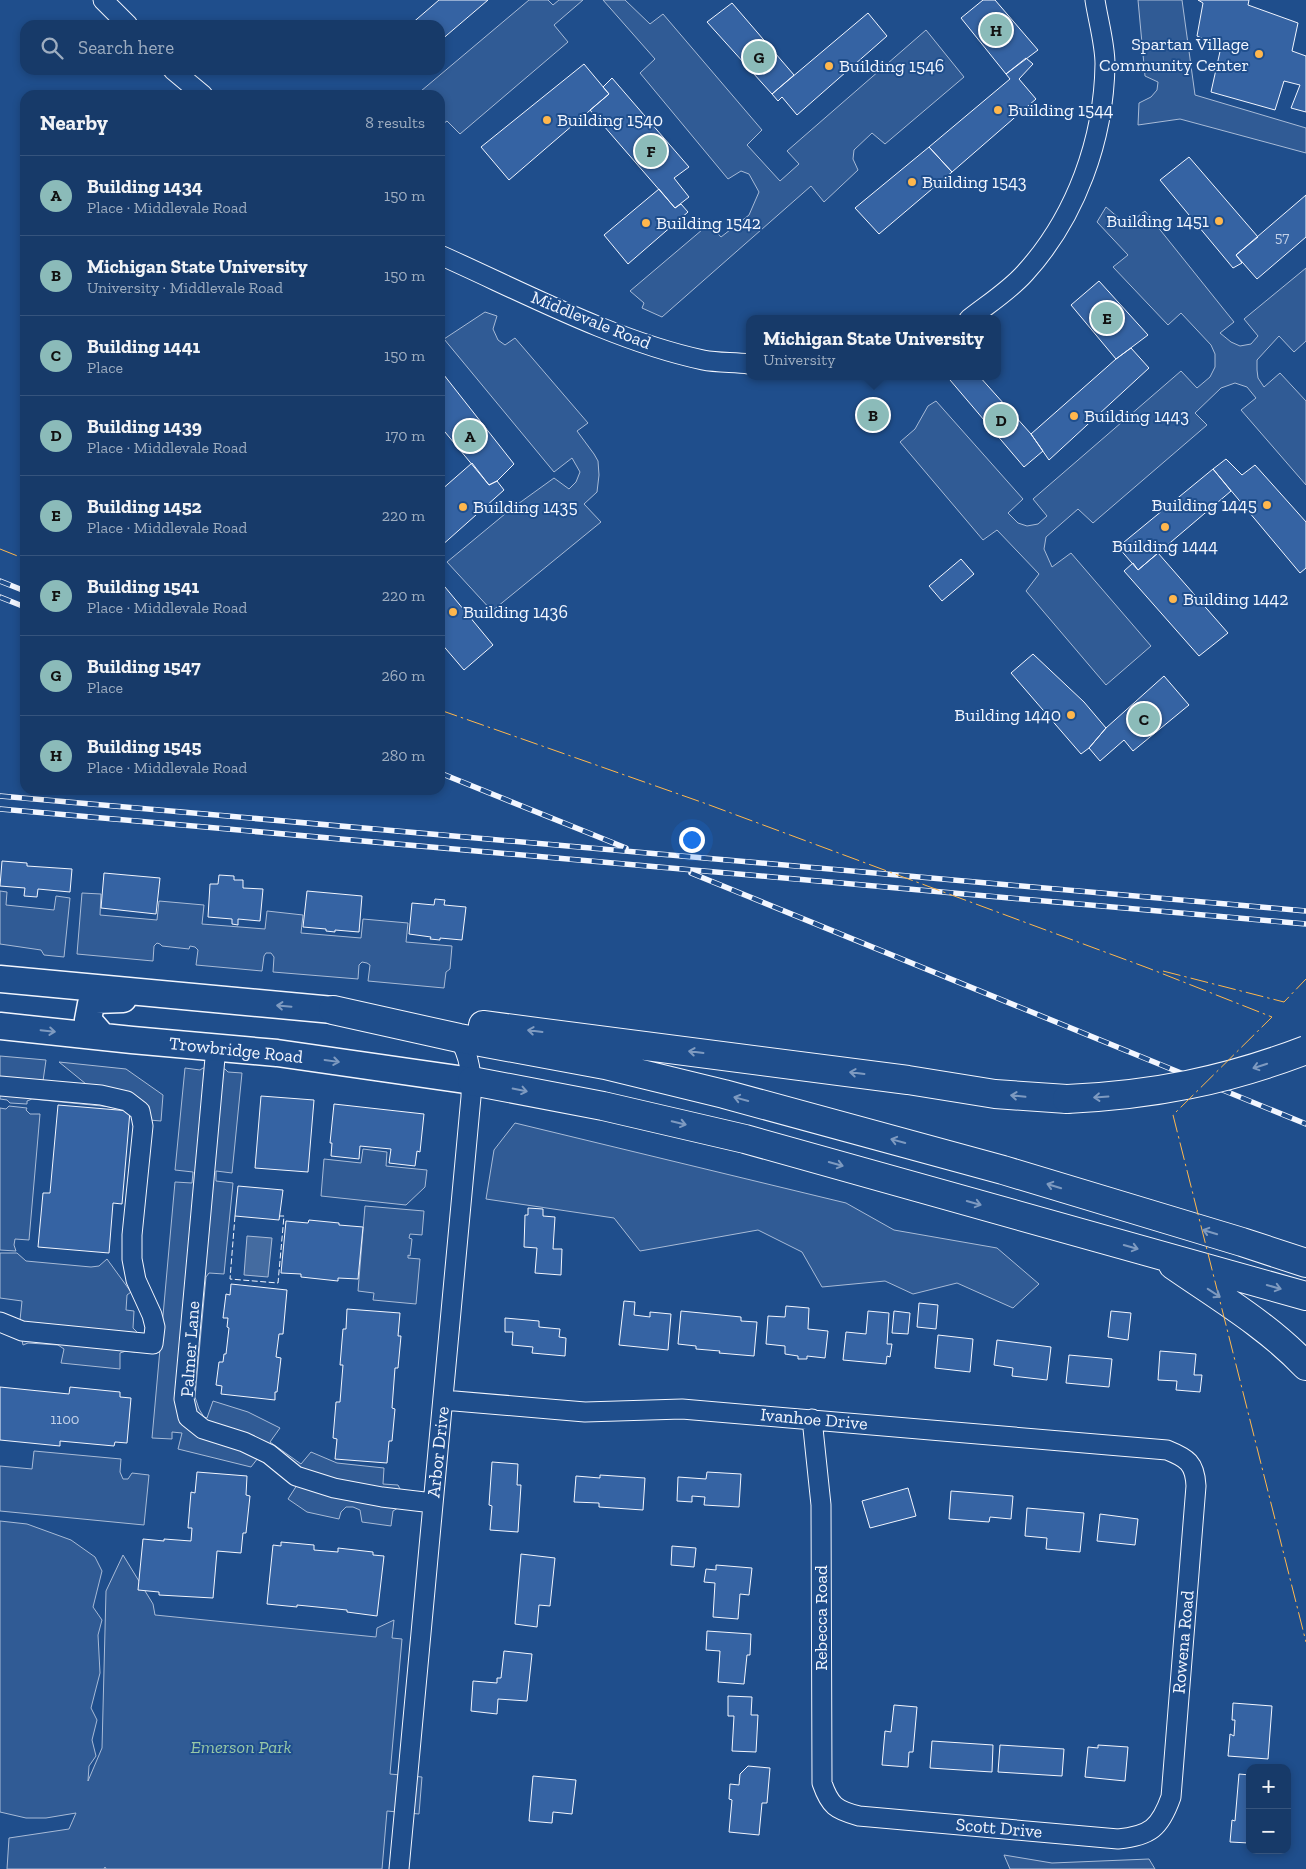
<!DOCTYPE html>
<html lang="en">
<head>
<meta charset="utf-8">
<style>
  body { margin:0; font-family:"Zilla Slab",serif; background:#20416f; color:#f1f3f6 }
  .controls { position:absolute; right:15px; bottom:15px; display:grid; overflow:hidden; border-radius:10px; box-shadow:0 2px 8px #0003 }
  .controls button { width:45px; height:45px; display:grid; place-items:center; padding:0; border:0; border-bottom:1px solid #36547d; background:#173a69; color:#f1f3f6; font:25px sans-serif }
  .you { position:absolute; left:691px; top:839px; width:18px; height:18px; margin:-12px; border:4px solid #fff; border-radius:50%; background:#1a73e8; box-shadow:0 0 0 8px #1a73e833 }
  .badge { display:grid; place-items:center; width:32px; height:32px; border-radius:50%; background:#8bbbb9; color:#111; font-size:16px; font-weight:700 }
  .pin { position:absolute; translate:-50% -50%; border:2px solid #fff; box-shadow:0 1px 5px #0006 }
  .popup { position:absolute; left:746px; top:315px; width:255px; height:65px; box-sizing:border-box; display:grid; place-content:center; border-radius:10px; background:#173a69; filter:drop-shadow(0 1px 4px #0005); font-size:16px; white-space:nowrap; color:#9eadc0 }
  .popup b { font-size:19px; color:#f1f3f6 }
  .popup::after { content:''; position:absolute; left:50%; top:100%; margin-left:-10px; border:10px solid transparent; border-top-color:#173a69 }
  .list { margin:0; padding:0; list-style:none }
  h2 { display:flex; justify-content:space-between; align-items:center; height:65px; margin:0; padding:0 20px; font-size:21px }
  h2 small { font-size:16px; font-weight:400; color:#9eadc0 }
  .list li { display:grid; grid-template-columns:32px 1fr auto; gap:15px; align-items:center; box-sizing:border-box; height:80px; padding:0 20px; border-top:1px solid #36547d }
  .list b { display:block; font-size:19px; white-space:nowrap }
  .list p { margin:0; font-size:16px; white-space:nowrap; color:#9eadc0 }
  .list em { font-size:16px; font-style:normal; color:#9eadc0 }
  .icon { flex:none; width:28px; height:28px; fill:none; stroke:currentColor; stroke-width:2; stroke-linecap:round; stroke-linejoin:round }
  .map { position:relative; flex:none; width:1306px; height:1869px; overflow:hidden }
  .search { position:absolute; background:#173a69; box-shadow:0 2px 8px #0003; left:20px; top:20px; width:425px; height:55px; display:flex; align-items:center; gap:12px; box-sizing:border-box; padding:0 18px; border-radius:15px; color:#9eadc0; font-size:19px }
  .panel { position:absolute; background:#173a69; box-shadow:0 2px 8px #0003; left:20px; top:90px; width:425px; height:705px; border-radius:15px }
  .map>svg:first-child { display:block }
</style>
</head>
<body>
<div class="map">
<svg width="1306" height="1869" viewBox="0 0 1306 1869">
  <rect width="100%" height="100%" fill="#1f4e8c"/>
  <!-- built -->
  <path fill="#305b95" stroke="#a8bbd7" d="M529 0H548L553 5 559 0H583L554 25 568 42 460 134 447 121 440 126V95H424L421 91Z
    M603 0H625L650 24 663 14 762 130 747 145 780 181 799 164 787 151 926 30 964 77 885 144 872 133 854 150 853 159 858 170 824 202 811 186 662 317 642 308 644 303 630 291 709 224 721 237 749 215 759 192 749 174 741 171 728 179 640 73 655 59Z
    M1138 0H1182L1195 95 1306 128V153L1180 119 1138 125 1139 103 1151 97 1157 90 1158 82 1145 76Z
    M1106 207 1127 225 1145 211 1234 322 1220 333 1231 342 1240 346 1251 344 1258 336 1244 319 1306 268V341L1294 352 1279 336 1257 360V370L1258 378 1264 387 1280 373 1306 401V485L1241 410 1256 398 1247 387 1235 383 1221 388 1195 413 1207 425 1093 523 1078 509 1046 537 1044 549 1052 567 1071 553 1151 646 1106 685 1026 591 1039 574 997 530 983 540 900 442 915 429 928 406 936 401 1023 499 1008 513 1018 523 1027 526 1038 524 1047 516 1033 499 1181 371 1197 388 1210 377 1215 367V354L1211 345 1181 313 1168 325 1113 267 1128 255 1097 222Z
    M485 312 497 316 493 329 498 340 505 345 515 338 588 423 577 431 594 454 598 461 599 475 597 492 584 504 601 522 492 611 447 562 511 509 554 478 569 489 576 482 580 472 572 458 554 472 444 339Z
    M0 891 7 892 6 905 54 910 56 896 70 898 64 957 44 955 41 950 0 944Z
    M82 893 101 894 100 915 157 920 159 901 204 905 202 924 265 929 267 911 303 915 301 933 361 938 363 919 408 923 406 942 452 946 450 969 446 972 444 988 368 981 370 965 367 963 362 962 359 965 358 979 273 972 274 957 271 953H266L264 956 262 971 196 965 198 950 195 947 190 946 189 949 162 946 160 944 157 943 154 946 153 961 77 954Z
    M0 1056 46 1060 43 1081 86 1084 59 1062 126 1069 163 1095 161 1121 137 1119 131 1109 32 1099 27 1101V1104L10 1103 7 1100 0 1099Z
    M185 1068 200 1070 203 1068 225 1069 228 1072 242 1073 232 1173 216 1171V1181L233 1183 224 1274 209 1273 206 1277 195 1397 199 1409 204 1417 207 1418 213 1401 248 1412 280 1428 270 1442 301 1464 311 1452 337 1463 384 1468 383 1484 398 1485 400 1489 398 1508 393 1511 391 1526 362 1522 360 1510 353 1507H346L341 1512 339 1519 307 1512 288 1499 297 1485 258 1458 251 1467 178 1449 182 1433 172 1432V1439L152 1438 175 1182 192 1183 193 1172 175 1170Z
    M9 1106 27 1108 26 1110 30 1114H40L29 1240 15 1239 14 1245 16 1251 0 1250V1108L6 1109Z
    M515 1123 846 1203 894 1230 997 1248 1039 1284 1013 1308 957 1283 913 1294 885 1281 822 1287 802 1252 758 1230 640 1251 614 1218 486 1199 494 1150Z
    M363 1149 387 1152 386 1166 427 1170 425 1187 406 1205 321 1196 324 1159 361 1163Z
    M365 1206 424 1211 422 1235 410 1234 409 1238 412 1239 410 1256 408 1255V1258L420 1259 416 1304 373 1300 374 1293 358 1291Z
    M0 1253H17L26 1261 91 1267 99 1266 107 1259 131 1292 127 1295 126 1310 134 1311 133 1328 137 1332 135 1352 126 1351 120 1353V1369L61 1363 64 1349 58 1345 28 1343 23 1345 18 1322 20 1320 22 1301 0 1298Z
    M34 1451 121 1459 120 1472 123 1479H128L132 1473 149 1475 144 1525 0 1511V1466L32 1469Z
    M0 1521 27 1524 71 1540 95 1557 102 1571 93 1607 102 1620 98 1635 100 1673 91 1708 97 1720 92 1740 96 1756 89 1766 88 1781 102 1748 106 1591 123 1555 153 1604 155 1615 376 1637 377 1628 394 1620 392 1638 402 1639 390 1774 422 1777 419 1814 387 1811 382 1869H106L105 1867 104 1869H7L9 1838 69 1829 76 1813 46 1818H26L0 1812Z
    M1004 1855 1052 1863 1149 1859 1155 1869H1010Z"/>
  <!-- water -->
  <path fill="#446ba0" stroke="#a8bbd7" d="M247 1236 272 1238 268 1277 244 1275Z"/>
  <!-- building -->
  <path fill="#3563a3" stroke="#f2f6ff" d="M439 0H488L440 41V25H410Z
    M983 0H995L1038 50 1006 74 961 18Z
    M1198 0H1249L1248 5 1298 23 1292 51 1306 56V112L1291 108 1300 85 1284 81 1275 110 1211 92 1221 47 1197 36 1203 3Z
    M732 3 794 75 772 94 707 22Z
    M868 13 887 36 797 115 782 97 778 101 772 94Z
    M1026 58 1033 64 1019 79 1036 99 952 172 929 147 1010 79 1006 74Z
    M584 64 609 94 509 180 481 147Z
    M612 78 689 167 674 178 689 197 675 208 590 110 609 94 603 87Z
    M929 147 952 172 879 234 855 208Z
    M1189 157 1258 237 1236 255 1242 263 1233 268 1160 180Z
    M659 189 675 208 681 204 688 212 628 264 604 235Z
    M1306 195V237L1257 279 1236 255Z
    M1099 281 1148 335 1116 359 1071 305Z
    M1131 348 1149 368 1049 460 1031 434 1116 359Z
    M440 370 514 464 497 481 489 485 440 426Z
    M955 376H979L1031 434 1043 451 1024 467 950 380Z
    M1226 459 1242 475 1255 465 1306 522V568L1300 573 1213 469Z
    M472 463 489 485 497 481 504 490 440 547V491Z
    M1213 469 1231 491 1138 570 1118 547Z
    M1158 553 1228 633 1199 656 1124 571 1133 563 1138 570Z
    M961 559 974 574 942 601 929 586Z
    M440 581 493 645 464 670 440 642Z
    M1033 654 1084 702 1106 728 1089 748 1081 754 1011 673Z
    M1164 676 1189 705 1133 751 1124 740 1100 761 1089 748 1106 728Z
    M2 861 27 863V866L72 869 70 892 38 889 37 897 24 896 25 888 0 886Z
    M104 873 160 878 156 914 101 908Z
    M219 875 234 876V880H243V888L263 889 260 921 238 919V925L232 924V919L208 917 210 884H218Z
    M307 891 362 896 359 932 335 930V932L326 931V929L303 927Z
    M435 899 445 900 444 905 466 907 462 940 440 938V940L430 939 431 937 409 934 412 903 434 905Z
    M261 1096 314 1100 308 1172 255 1168Z
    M334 1104 424 1114 420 1152 417 1151 415 1166 389 1163 391 1149 360 1146 359 1159 331 1156 332 1143H330Z
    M58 1105 130 1111 122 1204 113 1203 109 1253 38 1247 43 1193H50Z
    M238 1186 283 1190 279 1220 235 1216Z
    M528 1208 543 1209V1216L555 1217 553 1249H562L561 1275 535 1273 537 1248 524 1247 525 1215H528Z
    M309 1220 339 1223V1225L363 1227 358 1279 338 1278V1281L301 1277V1274L281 1273 286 1221 308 1223Z
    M231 1284 287 1290 283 1334H279L276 1357 281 1358 277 1392H275V1400L221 1394 222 1386 216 1385 219 1362H223L224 1354H226L229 1328 227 1327 228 1318H223L226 1294 230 1295Z
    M624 1301 635 1302 634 1315 650 1317V1312L671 1314 668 1350 619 1345Z
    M919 1303 938 1305 936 1329 917 1327Z
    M786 1306 809 1308 808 1329 828 1331 825 1358 807 1356V1359H798V1356L785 1354V1346L766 1344 768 1316 785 1317Z
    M347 1309 400 1313 398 1336H401L398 1368H395L392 1408 395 1409 392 1441H389L387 1463 335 1459 337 1439 333 1438 336 1402H340L343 1365H340L343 1329H346Z
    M681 1311 741 1317V1321L757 1322 754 1356 719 1353 720 1351 696 1349V1346L678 1344Z
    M868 1311 889 1313 887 1344H892L890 1357 887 1356 886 1364 843 1360 846 1332 866 1334Z
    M894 1311 910 1313 908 1334 892 1333Z
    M1111 1311 1131 1313 1128 1340 1108 1337Z
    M505 1318 539 1321V1327L560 1329 559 1337 566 1338 565 1356 532 1353 533 1347 512 1345 513 1332H505Z
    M938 1335 973 1339 970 1372 935 1368Z
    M997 1340 1051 1347 1047 1380 1012 1376 1013 1368 994 1365Z
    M1160 1351 1196 1354 1194 1375H1202L1200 1392 1176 1390 1177 1381 1158 1380Z
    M1069 1355 1112 1359 1109 1387 1066 1383Z
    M0 1387 69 1394 70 1387 120 1392V1397L131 1398 127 1443 115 1442 114 1446 60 1441V1446L0 1440Z
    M492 1462 518 1464 517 1485H521L518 1532 490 1530 492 1506 489 1505Z
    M197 1472 247 1476 246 1495 250 1496 246 1533H243L241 1553 217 1551 213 1598 159 1595V1592L138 1590 143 1539 164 1541V1539L191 1541 192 1528H188L191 1492 195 1493Z
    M707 1472 741 1474 739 1507 704 1505 705 1497 692 1496V1502L677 1501 678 1477 706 1479Z
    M600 1475 645 1478 643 1510 599 1507V1503L574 1502 576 1476 600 1478Z
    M908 1488 916 1516 870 1528 862 1501Z
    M951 1491 1013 1496 1011 1519 990 1517 989 1522 949 1519Z
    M1027 1508 1084 1513 1080 1552 1046 1549 1047 1538 1025 1536Z
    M1100 1514 1138 1519 1135 1545 1097 1541Z
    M281 1542 314 1545V1550L338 1552V1548L373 1552V1555L384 1556 377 1616 347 1612V1610L297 1605V1607L267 1604 273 1545 281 1546Z
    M672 1546 696 1548 694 1567 671 1565Z
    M521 1554 555 1558 550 1606 539 1605 537 1627 515 1624Z
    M716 1565 752 1568 749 1595 740 1594 738 1619 713 1617 715 1583 704 1582 706 1569 716 1570Z
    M707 1631 751 1634 750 1655H747L744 1684 718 1682 720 1651 706 1650Z
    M504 1651 532 1654 527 1701 498 1699 497 1714 471 1711 473 1681 497 1683V1678H501Z
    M728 1696 752 1697 751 1715H758L756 1752 732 1751 734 1716H728Z
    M1233 1703 1272 1706 1268 1759 1228 1756 1230 1734 1234 1736 1235 1720H1232Z
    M894 1705 917 1707 913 1752H909L908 1767 882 1765 885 1731 891 1732Z
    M932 1741 993 1745 992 1772 930 1768Z
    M1000 1745 1064 1749 1062 1776 998 1772Z
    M1098 1745 1128 1747 1125 1781 1085 1777 1088 1747 1098 1748Z
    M748 1766 770 1768 767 1803H762L759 1835 729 1832 732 1800 729 1799 730 1784 739 1785 740 1774Z
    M1239 1774 1250 1775 1249 1843 1230 1842 1232 1820 1235 1821Z
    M533 1776 576 1780 572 1814 553 1812 552 1823 529 1821Z"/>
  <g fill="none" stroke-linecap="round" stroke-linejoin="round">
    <!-- street casing -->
    <g stroke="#f2f6ff" stroke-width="21">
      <path id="street" d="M103 0 128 25
        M173 70 203 95
        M440 255C523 292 614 341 703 360 718 363 734 362 749 364
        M969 319C988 304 1009 291 1025 273 1076 217 1104 139 1105 64 1105 44 1098 20 1095 0
        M216 1047 184 1399 188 1417 203 1429 244 1442 269 1454 296 1476 334 1488 382 1497 433 1503
        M0 1086 101 1095 127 1101 140 1111 143 1126 132 1235V1259L136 1280 152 1315 155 1327 153 1344 22 1331 0 1322
        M443 1400 585 1412 682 1409 1167 1450C1187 1458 1195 1463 1196 1486L1171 1797C1160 1828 1150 1836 1118 1839L859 1816C836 1810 830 1806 822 1783L821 1505 812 1419
        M399 1869 471 1097C472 1075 470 1057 459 1038"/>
    </g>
    <!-- secondary casing -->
    <g stroke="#f2f6ff" stroke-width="29">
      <path id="secondary" d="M0 979 333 1010
        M0 1026 132 1040 277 1053 472 1081
        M102 1036 88 1020 91 1004 96 1000 123 999"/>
    </g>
    <!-- highway casing -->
    <g stroke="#f2f6ff" stroke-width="30">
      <path id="highway" d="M333 1010 459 1038 605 1065 724 1094 1003 1170 1242 1242 1306 1263
        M483 1025 908 1080 995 1094 1067 1099
        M472 1081 603 1106 745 1139 1306 1296
        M1173 1265C1219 1297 1267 1325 1306 1366"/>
    </g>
    <!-- street -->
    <use href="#street" stroke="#1f4e8c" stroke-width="19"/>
    <!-- secondary -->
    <use href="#secondary" stroke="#1f4e8c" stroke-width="26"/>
    <!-- highway -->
    <use href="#highway" stroke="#1f4e8c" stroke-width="28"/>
    <!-- rail casing -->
    <g stroke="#f2f6ff" stroke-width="5.5">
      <path id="rail" d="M0 581 25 591
        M0 597 25 607
        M440 773 626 848
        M0 796 1306 911
        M0 809 1306 924
        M691 873 1306 1124"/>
    </g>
    <!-- rail -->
    <use href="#rail" stroke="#1f4e8c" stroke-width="4" stroke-dasharray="11" stroke-linecap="butt"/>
    <!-- highway-bridge casing -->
    <g stroke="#f2f6ff" stroke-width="30" stroke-linecap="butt">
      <path id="highway-bridge" d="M1067 1099C1153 1095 1225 1081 1306 1050"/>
    </g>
    <!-- highway-bridge -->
    <use href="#highway-bridge" stroke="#1f4e8c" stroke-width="28"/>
    <!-- fence -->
    <path stroke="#f2f6ff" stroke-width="1" stroke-dasharray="6 2.5" stroke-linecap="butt" d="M235 1216 230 1279 278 1283 284 1216H280"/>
    <!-- power -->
    <path stroke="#ffb74d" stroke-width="1" stroke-dasharray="18 4 2.5 4" stroke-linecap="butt" d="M0 549 25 559
      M440 710 704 803 1148 968 1272 1017 1173 1115 1306 1642
      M1163 971 1284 1002 1306 979"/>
  </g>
  <!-- one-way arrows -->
  <defs><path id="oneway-shaft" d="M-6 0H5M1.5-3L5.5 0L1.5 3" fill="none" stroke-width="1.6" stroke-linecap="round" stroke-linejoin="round" transform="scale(1.25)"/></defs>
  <g stroke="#7e9ac0">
    <use href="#oneway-shaft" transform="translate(284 1006) rotate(-175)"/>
    <use href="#oneway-shaft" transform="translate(48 1031) rotate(6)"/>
    <use href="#oneway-shaft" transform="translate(535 1031) rotate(-173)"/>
    <use href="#oneway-shaft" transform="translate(696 1052) rotate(-173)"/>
    <use href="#oneway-shaft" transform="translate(332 1061) rotate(8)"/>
    <use href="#oneway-shaft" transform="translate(1260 1066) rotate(162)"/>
    <use href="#oneway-shaft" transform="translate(857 1073) rotate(-173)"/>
    <use href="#oneway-shaft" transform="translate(520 1090) rotate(11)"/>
    <use href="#oneway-shaft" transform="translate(1018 1096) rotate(-174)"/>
    <use href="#oneway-shaft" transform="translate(1101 1097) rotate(176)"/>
    <use href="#oneway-shaft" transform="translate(741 1099) rotate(-165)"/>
    <use href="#oneway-shaft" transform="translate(679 1123) rotate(13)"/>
    <use href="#oneway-shaft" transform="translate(898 1141) rotate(-165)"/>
    <use href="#oneway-shaft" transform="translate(836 1164) rotate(16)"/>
    <use href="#oneway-shaft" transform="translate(1054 1186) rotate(-163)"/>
    <use href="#oneway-shaft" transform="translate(974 1203) rotate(16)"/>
    <use href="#oneway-shaft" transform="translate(1210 1232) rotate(-163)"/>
    <use href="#oneway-shaft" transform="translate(1131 1247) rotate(16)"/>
    <use href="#oneway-shaft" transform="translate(1274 1287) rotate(16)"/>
    <use href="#oneway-shaft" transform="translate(1214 1293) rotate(33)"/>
  </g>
  <!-- markers -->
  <g fill="#ffb74d" stroke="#1f4e8c" stroke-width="2">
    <circle cx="1259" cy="54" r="5"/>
    <circle cx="829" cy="66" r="5"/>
    <circle cx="998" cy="110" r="5"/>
    <circle cx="547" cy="120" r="5"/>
    <circle cx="912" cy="182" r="5"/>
    <circle cx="1219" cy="221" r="5"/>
    <circle cx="646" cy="223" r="5"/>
    <circle cx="1074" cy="416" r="5"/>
    <circle cx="1267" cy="505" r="5"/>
    <circle cx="463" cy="507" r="5"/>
    <circle cx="1165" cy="527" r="5"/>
    <circle cx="1173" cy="599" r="5"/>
    <circle cx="453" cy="612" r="5"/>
    <circle cx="1071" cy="715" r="5"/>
  </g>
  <g text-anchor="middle" stroke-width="4" stroke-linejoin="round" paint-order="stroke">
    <!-- number labels -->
    <g font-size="15" fill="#c3d1e8">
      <text x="1282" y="242">57</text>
      <text x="65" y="1424">1100</text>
    </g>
    <!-- poi labels -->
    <g font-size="18" fill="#f2f6ff" stroke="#1f4e8c" text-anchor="start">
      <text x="1249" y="50" text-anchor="end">Spartan Village<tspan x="1249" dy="21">Community Center</tspan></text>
      <text x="839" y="72">Building 1546</text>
      <text x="1008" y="116">Building 1544</text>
      <text x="557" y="126">Building 1540</text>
      <text x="922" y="188">Building 1543</text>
      <text x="1209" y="227" text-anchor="end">Building 1451</text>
      <text x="656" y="229">Building 1542</text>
      <text x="1084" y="422">Building 1443</text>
      <text x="1257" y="511" text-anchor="end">Building 1445</text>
      <text x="473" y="513">Building 1435</text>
      <text x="1165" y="552" text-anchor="middle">Building 1444</text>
      <text x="1183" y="605">Building 1442</text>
      <text x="463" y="618">Building 1436</text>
      <text x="1061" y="721" text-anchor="end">Building 1440</text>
    </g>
    <!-- street labels -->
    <g font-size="18" fill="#f2f6ff" stroke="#1f4e8c">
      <text transform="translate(591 320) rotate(22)" y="6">Middlevale Road</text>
      <text transform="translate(236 1050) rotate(6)" y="6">Trowbridge Road</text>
      <text transform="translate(190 1349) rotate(-86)" y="6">Palmer Lane</text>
      <text transform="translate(814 1419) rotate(5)" y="6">Ivanhoe Drive</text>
      <text transform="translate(438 1452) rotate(-84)" y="6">Arbor Drive</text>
      <text transform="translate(821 1618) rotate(-90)" y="6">Rebecca Road</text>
      <text transform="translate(1183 1642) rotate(-85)" y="6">Rowena Road</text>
      <text transform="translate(999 1828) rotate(5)" y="6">Scott Drive</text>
    </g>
    <!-- park labels -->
    <g font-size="18" font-style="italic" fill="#97c8a6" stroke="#1f4e8c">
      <text x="241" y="1753">Emerson Park</text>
    </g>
  </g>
</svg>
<div class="controls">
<button>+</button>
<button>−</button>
</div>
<div class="you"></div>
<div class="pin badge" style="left:470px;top:436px">A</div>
<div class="pin badge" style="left:873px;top:415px">B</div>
<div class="popup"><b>Michigan State University</b>University</div>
<div class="pin badge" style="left:1144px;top:719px">C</div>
<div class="pin badge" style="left:1001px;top:420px">D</div>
<div class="pin badge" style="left:1107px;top:318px">E</div>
<div class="pin badge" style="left:651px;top:151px">F</div>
<div class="pin badge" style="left:759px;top:57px">G</div>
<div class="pin badge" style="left:996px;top:30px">H</div>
<div class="search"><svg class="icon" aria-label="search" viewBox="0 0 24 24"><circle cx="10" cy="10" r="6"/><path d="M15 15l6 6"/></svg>Search here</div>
<section class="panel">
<h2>Nearby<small>8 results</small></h2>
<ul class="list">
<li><span class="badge">A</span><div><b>Building 1434</b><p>Place · Middlevale Road</p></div><em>150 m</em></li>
<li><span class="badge">B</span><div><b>Michigan State University</b><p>University · Middlevale Road</p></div><em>150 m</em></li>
<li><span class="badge">C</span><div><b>Building 1441</b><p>Place</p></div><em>150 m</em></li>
<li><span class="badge">D</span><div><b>Building 1439</b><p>Place · Middlevale Road</p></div><em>170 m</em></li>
<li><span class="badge">E</span><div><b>Building 1452</b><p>Place · Middlevale Road</p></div><em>220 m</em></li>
<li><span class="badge">F</span><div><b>Building 1541</b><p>Place · Middlevale Road</p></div><em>220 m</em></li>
<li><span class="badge">G</span><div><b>Building 1547</b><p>Place</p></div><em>260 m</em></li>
<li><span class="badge">H</span><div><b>Building 1545</b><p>Place · Middlevale Road</p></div><em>280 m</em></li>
</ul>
</section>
</div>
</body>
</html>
